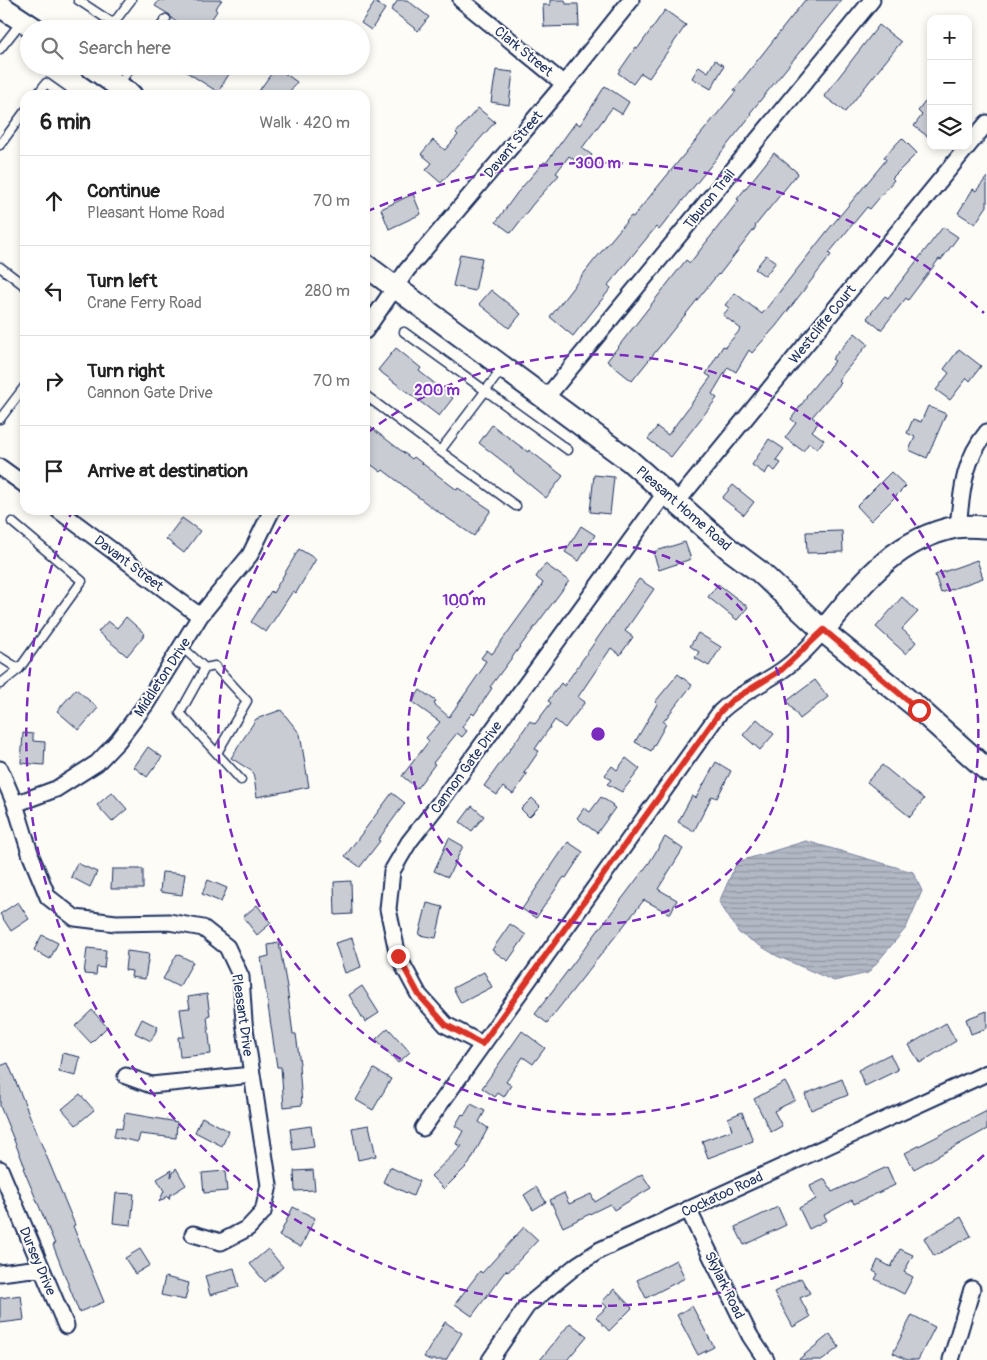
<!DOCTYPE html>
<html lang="en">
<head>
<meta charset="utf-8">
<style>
  body { margin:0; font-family:Pangolin,sans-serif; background:#f2f2f2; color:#222 }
  .controls { position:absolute; right:15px; top:15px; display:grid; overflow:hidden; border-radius:10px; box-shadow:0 2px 8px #0003 }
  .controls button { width:45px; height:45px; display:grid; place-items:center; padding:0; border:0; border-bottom:1px solid #e0e0e0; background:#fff; color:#222; font:25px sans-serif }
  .stop { position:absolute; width:15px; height:15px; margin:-11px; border:4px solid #d93025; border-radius:50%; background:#fff }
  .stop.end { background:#d93025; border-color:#fff; box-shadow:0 1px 5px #0008 }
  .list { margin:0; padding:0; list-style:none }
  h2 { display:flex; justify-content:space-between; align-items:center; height:65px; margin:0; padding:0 20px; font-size:21px }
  h2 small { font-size:16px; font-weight:400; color:#767676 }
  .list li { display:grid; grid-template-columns:32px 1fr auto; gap:15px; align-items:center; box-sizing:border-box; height:90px; padding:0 20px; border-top:1px solid #e0e0e0 }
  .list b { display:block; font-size:19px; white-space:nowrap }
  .list p { margin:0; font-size:16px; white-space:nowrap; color:#767676 }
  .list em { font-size:16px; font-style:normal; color:#767676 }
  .icon { flex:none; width:28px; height:28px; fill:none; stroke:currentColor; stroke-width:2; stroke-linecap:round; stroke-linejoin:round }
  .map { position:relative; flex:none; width:987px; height:1360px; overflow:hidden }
  .search { position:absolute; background:#fff; box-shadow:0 2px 8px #0003; left:20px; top:20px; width:350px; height:55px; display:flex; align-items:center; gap:12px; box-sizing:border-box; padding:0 18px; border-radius:28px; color:#767676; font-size:19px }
  .panel { position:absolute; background:#fff; box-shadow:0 2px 8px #0003; left:20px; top:90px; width:350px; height:425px; border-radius:15px }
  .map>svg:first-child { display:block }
</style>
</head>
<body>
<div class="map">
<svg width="987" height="1360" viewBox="0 0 987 1360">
  <defs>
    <pattern id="water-rules" width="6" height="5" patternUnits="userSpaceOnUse" patternTransform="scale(1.25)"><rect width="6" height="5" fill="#b3b8c5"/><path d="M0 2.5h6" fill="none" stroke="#9196a3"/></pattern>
  </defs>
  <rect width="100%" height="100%" fill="#fdfcf7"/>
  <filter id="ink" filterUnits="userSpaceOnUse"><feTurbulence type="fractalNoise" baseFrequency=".02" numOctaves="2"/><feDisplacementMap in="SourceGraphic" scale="10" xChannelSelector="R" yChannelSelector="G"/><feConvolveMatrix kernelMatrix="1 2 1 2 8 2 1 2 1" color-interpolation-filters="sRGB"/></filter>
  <g filter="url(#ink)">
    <!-- water -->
    <path fill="url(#water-rules)" stroke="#76819c" d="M806 841 913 872 922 891 906 928 868 973 834 981 777 956 739 933 719 902 737 862Z"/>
    <!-- building -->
    <path fill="#c9ccd3" stroke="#1b2f5e" d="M159 0H222L215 9 217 11 205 29H186L171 18 170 15 155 6Z
      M398 0H407L429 17 418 31 391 10Z
      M550 0H565L566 4H578L579 26 544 27 543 5H550Z
      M805 0H842L750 113 752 114 659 230 656 227 608 285 611 288 573 336 550 317 592 263 631 216 633 217 736 91 734 90Z
      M375 2 385 9 371 30 361 23Z
      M665 10 686 25 649 78 641 73 633 84 618 73 636 47 638 48Z
      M879 25 901 42 845 112 824 96Z
      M715 60 724 66 711 89 692 78 699 66 708 72Z
      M177 66H234L218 92Z
      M276 67 297 82 287 95H256Z
      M496 70 513 72 509 105 491 102Z
      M605 86 629 102 622 114 612 108 582 148 592 155 584 167 569 156 556 173 559 175 533 204 511 233 496 222 517 193 544 162 546 163 576 122 580 125Z
      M925 102 929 105 931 103V139L914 126 922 115 918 111Z
      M478 108 495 122 441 183 426 170 432 163 421 154 433 140 445 150 458 135 456 133Z
      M902 138 917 153 892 178 894 180 870 209 867 207 829 253 831 255 776 326 752 353 749 350 736 372 728 367 712 394 717 398 671 457 648 439 657 427 668 435 711 377 706 374 723 346 725 347 741 329 723 315 729 308 725 305 735 293 762 314 828 230 886 160 884 157Z
      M774 153 798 173 755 226 756 227 719 275 718 274 632 381 607 361 686 260 690 263 739 200 737 199Z
      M987 177V206L975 224 958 213 973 189 976 191Z
      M413 194 421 214 389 229 381 209Z
      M943 227 958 237 941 260 939 259 908 300 906 298 881 330 867 318 885 296 888 298Z
      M460 254 482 258 475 291 453 286Z
      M766 255 776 262 765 276 755 269Z
      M491 290 521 314 509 328 479 304Z
      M855 333 868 344 838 380 841 383 812 417 819 422 812 431 824 440 817 449 809 443 803 451 785 438 796 423 791 419 807 397 806 396 835 361 832 359Z
      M396 348 421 368 419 371 453 398 439 416 378 370Z
      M959 349 981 366 970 381 967 378 950 400 936 390 949 373 944 369Z
      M928 406 946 414 927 458 909 450 915 437 907 433 913 419 921 422Z
      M365 423 412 459 414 457 457 490 458 488 491 510 474 536 434 509 383 470 381 472 365 460Z
      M492 425 528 452 529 450 563 476 546 498 513 471 514 470 479 443Z
      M769 439 784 449 776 460 781 463 775 471 769 467 765 474 752 465Z
      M891 472 906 486 871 521 857 506Z
      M594 475 614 477 610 514 590 512Z
      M733 485 754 502 744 515 722 498Z
      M182 518 200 531 184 553 166 539Z
      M581 526 595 535 579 561 565 552Z
      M842 531 843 552 807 553 806 532Z
      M685 542 691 559 659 570 653 552Z
      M299 549 316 559 296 593 293 591 266 632 251 622 271 591 273 593Z
      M977 560 983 578 941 593 935 575Z
      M545 564 569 581 490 687 492 688 474 715 472 713 462 727 467 731 462 737 457 733 433 763 435 764 417 788 402 776 429 741 426 738 440 722 412 702 420 690 436 701 434 704 449 717 483 668 482 667 486 661 481 658 487 650 492 654 540 588 543 583 536 577Z
      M639 579 654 589 625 631 633 637 620 655 611 648 578 697 585 702 565 728 555 720 535 749 539 751 524 773 527 774 513 794 503 787 497 795 484 786 530 721 535 724 551 703 548 701 561 683 564 686Z
      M718 584 748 607 737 620 708 597Z
      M902 597 918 612 902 629 916 642 906 654 876 627Z
      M126 617 145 634 127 656 98 632 108 621 117 628Z
      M698 633 721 647 709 666 695 658 699 652 690 646Z
      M678 674 692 685 663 722 666 724 651 751 635 742 657 704 655 702Z
      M815 680 828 697 800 719 787 701Z
      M76 689 98 708 79 730 57 711Z
      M281 710 300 734 309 787 257 797 253 772 231 758 256 719Z
      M757 719 774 734 760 750 743 735Z
      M23 733 33 734V741L45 742 44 765 21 763Z
      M148 747 162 757 147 777 134 767Z
      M626 758 640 769 622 792 607 784 611 780 605 775 612 766 617 770Z
      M716 762 731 771 717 798 712 796 694 831 678 822 692 796 696 798Z
      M882 765 924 799 910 817 867 782Z
      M112 792 127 809 112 822 97 805Z
      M392 793 405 803 378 840 380 841 360 867 345 856Z
      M601 797 613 805 612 806 615 808 597 833 577 818 584 808 590 812Z
      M532 798 540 806 529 817 521 809Z
      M472 806 484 816 472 831 460 822Z
      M665 837 683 849 658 889 677 900 670 914 644 900 547 1023 535 1014 649 863Z
      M449 838 463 846 448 877 434 871Z
      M568 842 583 852 566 878 564 877 536 918 522 909Z
      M77 863 97 872 90 887 71 877Z
      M112 869H143V889H111Z
      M162 872 185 874 182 895 160 892Z
      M208 880 227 888 221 902 202 894Z
      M351 881 352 914 335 915 334 882Z
      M18 902 29 919 11 931 0 914Z
      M427 903 443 907 436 938 419 935Z
      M257 905 271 923 257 935 243 917Z
      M510 924 526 935 508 961 492 950Z
      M42 935 58 943 50 959 34 950Z
      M352 938 361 967 345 973 335 943Z
      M279 943 287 987 293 1034H296L300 1064 299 1065 302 1105 284 1107 281 1067H277L261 958 269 956 268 945Z
      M87 948 106 950 104 968 97 967 96 975 84 974Z
      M127 951 149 954 145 979 131 977 132 971 125 970Z
      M177 954 193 962 179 987 163 979Z
      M484 972 492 987 461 1003 453 988Z
      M362 986 379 1013 365 1022 349 995Z
      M207 994 210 1015 207 1016 211 1054 180 1057 178 1037H184L180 1009 190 1008 188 997Z
      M92 1010 107 1027 91 1043 75 1026Z
      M987 1011V1028L971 1034 966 1019Z
      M142 1019 158 1027 151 1041 135 1033Z
      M946 1023 956 1041 920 1063 909 1045Z
      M388 1028 410 1052 398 1063 376 1039Z
      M522 1031 545 1048 533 1064 523 1057 506 1082 511 1085 504 1097 498 1093 495 1097 482 1088Z
      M62 1053 80 1057 76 1076 59 1072Z
      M890 1054 898 1070 865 1086 858 1070Z
      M8 1063 75 1225 73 1226 104 1302 79 1312 53 1245 55 1244 23 1168 25 1167 0 1106V1066Z
      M374 1069 391 1079 373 1110 356 1100Z
      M842 1079 848 1095 811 1110 805 1094Z
      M785 1082 795 1100 774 1111 782 1126 771 1132 754 1099Z
      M80 1094 94 1110 76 1125 62 1109Z
      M471 1104 485 1111 479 1122 488 1128 469 1164 444 1189 431 1176 462 1146 456 1144 463 1131 455 1126 462 1114 464 1116Z
      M987 1111V1129L914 1169 905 1153Z
      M742 1112 753 1141 708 1158 702 1141 732 1130 728 1118Z
      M125 1113 177 1122 176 1138 140 1134 138 1142 114 1137 116 1127 122 1129Z
      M202 1117 229 1131 222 1146 195 1132Z
      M369 1125 376 1156 358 1160 352 1128Z
      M311 1126 314 1147 293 1150 290 1129Z
      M390 1167 419 1181 413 1196 383 1182Z
      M887 1167 895 1185 854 1204 852 1200 824 1215 827 1220 809 1229 799 1208 816 1199 810 1186 825 1179 832 1192Z
      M176 1168 186 1185 170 1195 169 1199 168 1196 159 1202 164 1191 157 1179 172 1170 171 1177Z
      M313 1170 315 1190 295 1191 294 1171Z
      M225 1171 227 1191 204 1193 202 1173Z
      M642 1174 651 1188 614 1210 610 1204 563 1227 550 1200 564 1193 569 1204 591 1194 595 1202Z
      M536 1187 546 1202 533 1210 524 1195Z
      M116 1193 134 1194 131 1225 113 1223Z
      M293 1207 315 1218 301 1247 279 1236Z
      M778 1207 786 1225 744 1245 735 1227Z
      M961 1217 971 1236 934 1256 924 1238Z
      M524 1227 538 1240 508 1272 506 1270 472 1316 455 1304 480 1271 482 1273Z
      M140 1249 150 1265 135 1274 125 1258Z
      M268 1249 283 1267 265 1282 250 1264Z
      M900 1249 913 1255 904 1272 913 1277 904 1294 875 1279 878 1274 873 1271 878 1260 891 1267Z
      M676 1260 685 1278 646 1298 637 1280Z
      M234 1268 239 1287 210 1295 205 1276Z
      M165 1277 189 1283 185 1300 161 1295Z
      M801 1278 810 1293 800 1298 810 1317 793 1327 774 1292Z
      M614 1289 632 1308 609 1331 596 1317 607 1307 602 1302Z
      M21 1295 24 1320 0 1323V1298Z
      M692 1306 714 1347 698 1355 677 1315Z
      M912 1315 935 1327 918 1360H907L893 1353Z
      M445 1322 462 1333 446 1360H430L424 1357Z
      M570 1323 587 1336 567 1360H540Z
      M830 1334 839 1347 823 1360H798Z"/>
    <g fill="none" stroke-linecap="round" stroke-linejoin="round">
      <!-- lane casing -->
      <g stroke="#1b2f5e" stroke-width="11">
        <path id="lane" d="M78 0 113 23
          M109 29 131 0
          M159 29 166 19
          M0 49 22 21
          M119 84 132 66
          M37 95 46 83 63 95
          M0 145 25 111
          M0 267 25 286
          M404 332 568 450
          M502 369 440 451 516 506
          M365 395 440 451
          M0 419 25 386
          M12 522 82 581 19 669
          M182 647 205 668 180 713 241 780
          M0 657 19 669 0 684
          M205 668 215 666 247 701 217 753"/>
      </g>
      <!-- street casing -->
      <g stroke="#1b2f5e" stroke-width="19">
        <path id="street" d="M461 0 564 84
          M968 146 987 123
          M365 331 407 270 564 84 631 0
          M546 398 872 0
          M0 467 25 485
          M677 502 968 146
          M58 510 200 616
          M958 527C962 491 963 461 987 432
          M0 769 15 804 31 856 48 897 75 918 116 923 169 922 203 928 227 947 241 977 244 1022 269 1185 263 1212 248 1228 221 1242 193 1234
          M15 804 56 789 97 763 118 741 146 704 200 616 250 555 272 510
          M482 1044 446 1025 419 995 398 956 388 909 392 871 409 842 441 801 666 492
          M126 1076 151 1085 252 1075
          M423 1128 720 712C738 694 761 685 781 671 797 660 811 645 823 631
          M0 1169 66 1326
          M688 1209 750 1336 766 1360
          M0 1273 40 1268
          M490 1360 527 1306 577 1265 600 1250 987 1073
          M951 1360 972 1289"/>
      </g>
      <!-- secondary casing -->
      <g stroke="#1b2f5e" stroke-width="25">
        <path id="secondary" d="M0 6 35 29
          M90 66 131 95
          M365 265 630 461 729 549 760 572 823 631 919 709 987 770
          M823 631C862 584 893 540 956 527 966 525 977 527 987 527"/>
      </g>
      <!-- lane -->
      <use href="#lane" stroke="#fdfcf7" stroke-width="8"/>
      <!-- street -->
      <use href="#street" stroke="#fdfcf7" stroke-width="15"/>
      <!-- secondary -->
      <use href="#secondary" stroke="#fdfcf7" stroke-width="21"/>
    </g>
  </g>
  <g fill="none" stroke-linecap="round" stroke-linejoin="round" filter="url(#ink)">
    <!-- route -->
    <path stroke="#d93025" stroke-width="6" d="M398 956 419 995 446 1025 482 1044 720 712 731 701 780 671 824 630 919 710"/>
  </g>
  <!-- distance rings -->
  <g fill="none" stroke="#7b2cbf" stroke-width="2.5" stroke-dasharray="9 6">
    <circle cx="598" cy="734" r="190"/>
    <path d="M367 433A380 380 0 1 1 291 511"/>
    <path d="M984 1155A571 571 0 0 1 72 511M366 212A571 571 0 0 1 984 313"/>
  </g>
  <g text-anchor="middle" stroke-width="4" stroke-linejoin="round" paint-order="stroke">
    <!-- street labels -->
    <g font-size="14" fill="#1b2f5e" stroke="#fdfcf7">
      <text transform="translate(524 51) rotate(39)" y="5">Clark Street</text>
      <text transform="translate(513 144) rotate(-50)" y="5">Davant Street</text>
      <text transform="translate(709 199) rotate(-51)" y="5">Tiburon Trail</text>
      <text transform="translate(822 324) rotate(-51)" y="5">Westcliffe Court</text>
      <text transform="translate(684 508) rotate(41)" y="5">Pleasant Home Road</text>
      <text transform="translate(129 563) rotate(37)" y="5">Davant Street</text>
      <text transform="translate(162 677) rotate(-57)" y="5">Middleton Drive</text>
      <text transform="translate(466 767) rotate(-54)" y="5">Cannon Gate Drive</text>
      <text transform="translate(243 1015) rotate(82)" y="5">Pleasant Drive</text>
      <text transform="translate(722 1194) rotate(-25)" y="5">Cockatoo Road</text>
      <text transform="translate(38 1261) rotate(67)" y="5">Dursey Drive</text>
      <text transform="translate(725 1285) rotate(64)" y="5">Skylark Road</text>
    </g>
  </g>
  <circle cx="598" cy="734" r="8" fill="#7b2cbf" stroke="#fdfcf7" stroke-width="2.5"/>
  <g font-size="15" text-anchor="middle" font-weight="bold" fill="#7b2cbf" stroke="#fdfcf7" stroke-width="4" stroke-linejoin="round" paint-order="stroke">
    <text x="598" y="168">300 m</text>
    <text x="437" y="395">200 m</text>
    <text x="464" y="605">100 m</text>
  </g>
</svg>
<div class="controls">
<button>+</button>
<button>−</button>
<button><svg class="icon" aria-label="layers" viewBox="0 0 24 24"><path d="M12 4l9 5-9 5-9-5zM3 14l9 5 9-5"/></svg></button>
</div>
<div class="stop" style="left:919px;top:710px"></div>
<div class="stop end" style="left:398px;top:956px"></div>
<div class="search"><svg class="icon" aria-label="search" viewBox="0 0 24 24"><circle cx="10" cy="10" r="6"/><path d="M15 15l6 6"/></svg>Search here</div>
<section class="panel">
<h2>6 min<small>Walk · 420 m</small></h2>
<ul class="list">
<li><svg class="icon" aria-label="ahead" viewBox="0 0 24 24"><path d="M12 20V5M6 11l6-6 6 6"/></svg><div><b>Continue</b><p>Pleasant Home Road</p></div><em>70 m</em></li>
<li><svg class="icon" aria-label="left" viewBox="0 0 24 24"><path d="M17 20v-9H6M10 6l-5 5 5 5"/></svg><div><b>Turn left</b><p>Crane Ferry Road</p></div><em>280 m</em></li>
<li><svg class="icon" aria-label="right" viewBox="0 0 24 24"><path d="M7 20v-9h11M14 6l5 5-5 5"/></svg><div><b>Turn right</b><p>Cannon Gate Drive</p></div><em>70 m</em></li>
<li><svg class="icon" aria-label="arrive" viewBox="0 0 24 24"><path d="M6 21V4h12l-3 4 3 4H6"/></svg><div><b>Arrive at destination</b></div></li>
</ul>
</section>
</div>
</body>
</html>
